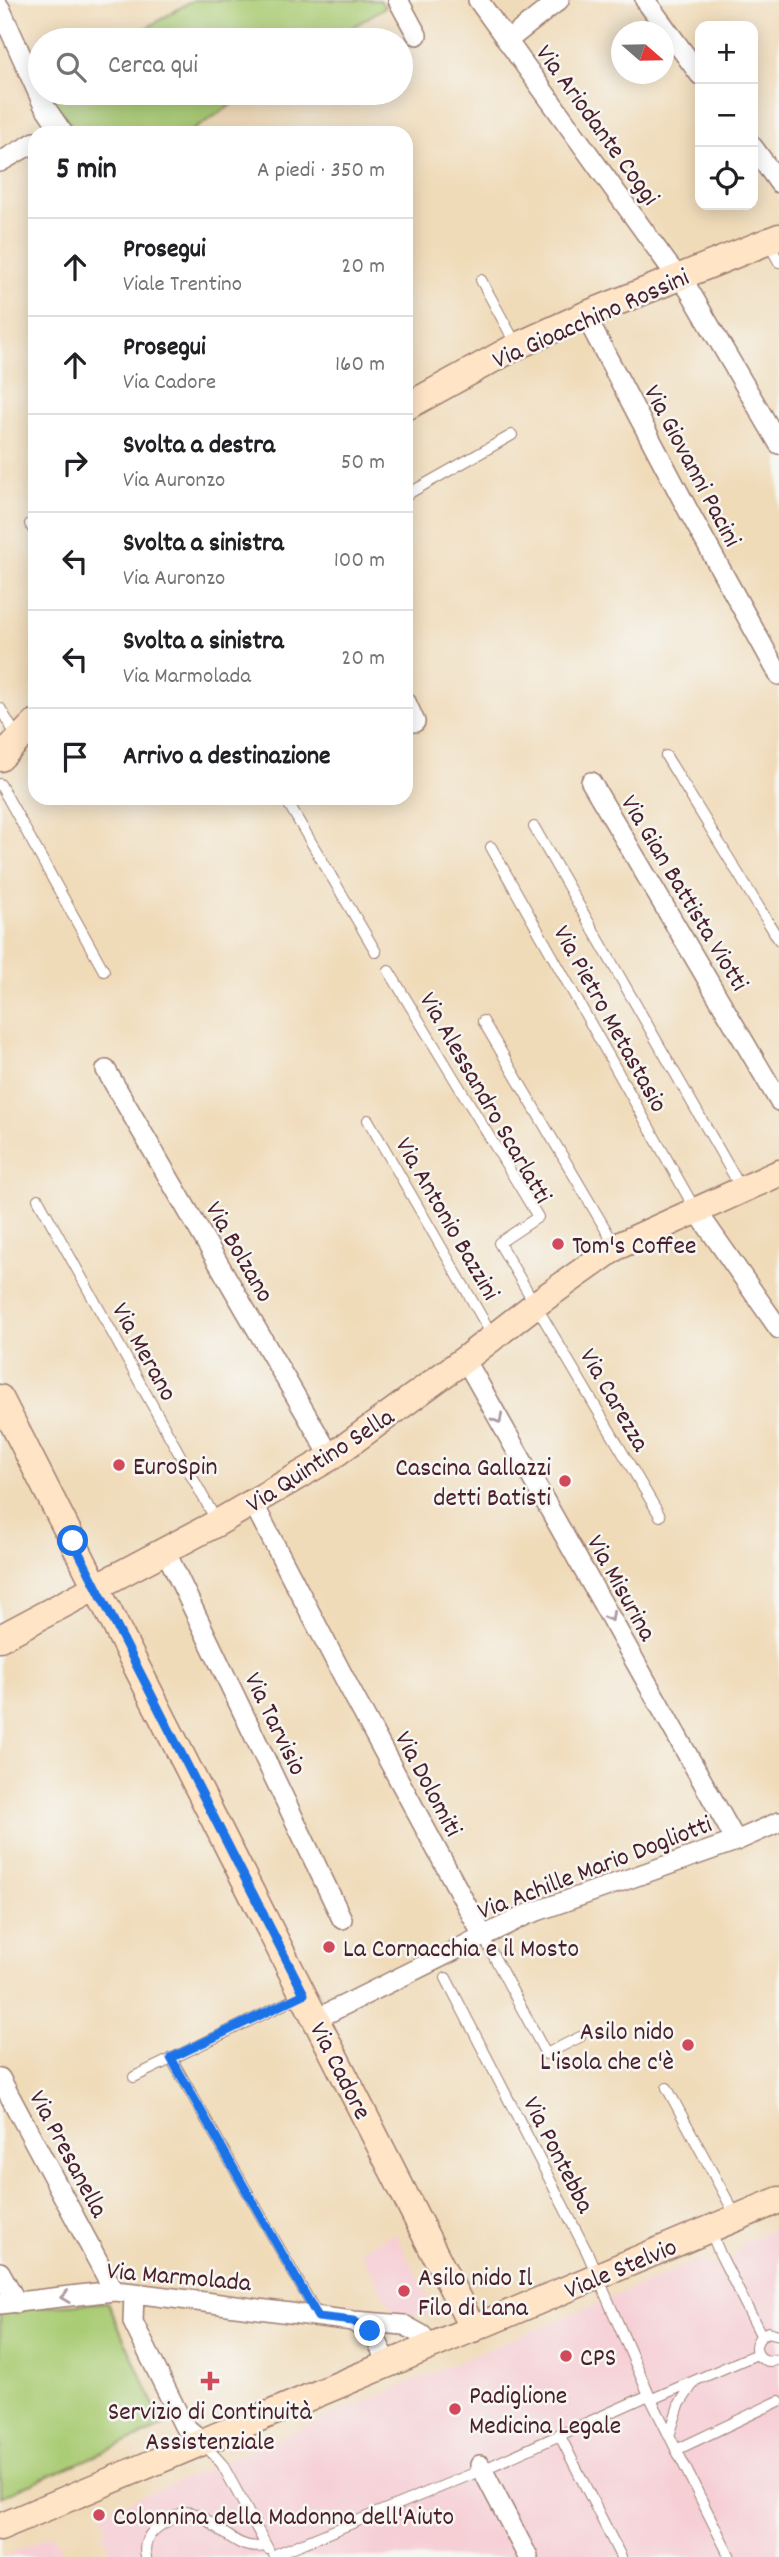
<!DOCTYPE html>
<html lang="it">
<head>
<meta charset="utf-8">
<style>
  body { margin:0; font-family:Dekko,sans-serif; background:#f6f6f6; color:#202124 }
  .controls { position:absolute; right:21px; top:21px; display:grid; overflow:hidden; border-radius:14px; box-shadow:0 4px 18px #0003 }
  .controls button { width:63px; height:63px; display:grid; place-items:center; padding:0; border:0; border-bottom:2px solid #e0e0e0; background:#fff; color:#202124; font:35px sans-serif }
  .compass { position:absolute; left:611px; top:21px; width:63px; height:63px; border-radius:50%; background:#fff; box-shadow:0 4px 18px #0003; rotate:110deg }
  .stop { position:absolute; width:21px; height:21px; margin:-16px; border:5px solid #1a73e8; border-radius:50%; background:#fff }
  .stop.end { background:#1a73e8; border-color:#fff; box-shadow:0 2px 7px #0008 }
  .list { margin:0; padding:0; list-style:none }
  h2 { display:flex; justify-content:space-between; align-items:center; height:91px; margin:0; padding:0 28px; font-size:30px }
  h2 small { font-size:23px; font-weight:400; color:#757577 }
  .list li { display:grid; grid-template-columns:46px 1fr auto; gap:21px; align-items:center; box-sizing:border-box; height:98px; padding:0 28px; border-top:2px solid #e0e0e0 }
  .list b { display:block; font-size:26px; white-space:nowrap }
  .list p { margin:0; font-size:23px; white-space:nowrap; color:#757577 }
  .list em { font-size:23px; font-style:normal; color:#757577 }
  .icon { flex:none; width:38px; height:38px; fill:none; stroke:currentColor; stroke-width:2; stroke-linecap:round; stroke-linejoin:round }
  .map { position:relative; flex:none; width:779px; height:2557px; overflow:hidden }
  .search { position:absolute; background:#fff; box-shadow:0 4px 18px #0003; left:28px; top:28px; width:385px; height:77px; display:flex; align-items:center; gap:18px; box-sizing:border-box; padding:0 24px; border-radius:38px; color:#757577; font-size:26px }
  .panel { position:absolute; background:#fff; box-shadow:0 4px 18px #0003; left:28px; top:126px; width:385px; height:679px; border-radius:21px }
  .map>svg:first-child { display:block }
</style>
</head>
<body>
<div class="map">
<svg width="779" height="2557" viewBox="0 0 779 2557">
  <rect width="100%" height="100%" fill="#f6f6f2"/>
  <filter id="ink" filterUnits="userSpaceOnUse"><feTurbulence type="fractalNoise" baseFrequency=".0143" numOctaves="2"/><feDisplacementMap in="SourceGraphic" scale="14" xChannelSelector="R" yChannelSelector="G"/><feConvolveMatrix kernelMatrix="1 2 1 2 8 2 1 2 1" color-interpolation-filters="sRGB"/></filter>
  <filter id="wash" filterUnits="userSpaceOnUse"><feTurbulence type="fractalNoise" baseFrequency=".00686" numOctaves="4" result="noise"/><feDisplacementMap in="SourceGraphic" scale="28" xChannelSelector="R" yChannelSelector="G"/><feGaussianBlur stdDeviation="1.57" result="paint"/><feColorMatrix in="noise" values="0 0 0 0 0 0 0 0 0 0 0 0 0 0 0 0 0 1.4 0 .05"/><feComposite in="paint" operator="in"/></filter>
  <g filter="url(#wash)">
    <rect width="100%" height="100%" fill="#f0dbb9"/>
    <!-- built -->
    <path fill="#f6cfd5" d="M779 2227V2557H113L101 2532 109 2528 102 2513 699 2260 716 2267 732 2259 744 2242Z
      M395 2232 436 2312 432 2317 393 2312 360 2251Z
      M54 2534 66 2557H1Z"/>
    <!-- green -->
    <path fill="#aacc75" stroke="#7a7650" stroke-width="2" d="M193 0H380L385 7 332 40H127Z
      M46 93H250L188 133H79L53 106Z
      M107 2302 164 2426 0 2497V2309Z"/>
  </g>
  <g filter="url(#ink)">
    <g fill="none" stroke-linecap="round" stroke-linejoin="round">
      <!-- lane casing -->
      <g stroke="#9d7d72" stroke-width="12">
        <path id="lane" d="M768 242 779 262
          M481 280 516 344
          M406 495 512 435
          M30 524 35 532
          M0 708 17 737
          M666 756 779 940
          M0 784 104 971
          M285 798 376 952
          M534 827 741 1188
          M491 847 695 1209
          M389 971 538 1217 499 1243 660 1516
          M483 1021 616 1247
          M368 1120 492 1335
          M38 1199 216 1520
          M483 1936 546 2054 580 2037
          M446 1978 587 2252 649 2395 730 2557
          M171 2058 318 2316
          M134 2077 303 1995
          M667 2088 737 2218
          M711 2232 720 2254 761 2335
          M779 2335 768 2332C746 2342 757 2368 779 2359
          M652 2399 757 2354
          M559 2434 621 2557
          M669 2436 679 2405 694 2382
          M203 2443 222 2464 268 2549
          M676 2450 779 2401
          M274 2555 482 2470 649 2395
          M146 2557C140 2532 165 2522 184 2512 214 2513 231 2553 264 2546"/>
      </g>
      <!-- street casing -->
      <g stroke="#9d7d72" stroke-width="22">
        <path id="street" d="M398 0 417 35
          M478 0 667 263 689 290 779 444
          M645 0 700 75
          M0 8 43 104 63 133
          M507 41 559 0
          M753 147 779 183
          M0 162 35 142
          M585 315 689 512 779 675
          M406 702 415 722
          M591 782 779 1101
          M106 1070 331 1457
          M696 1210 779 1329
          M465 1359 736 1841
          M253 1503 350 1689 483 1936
          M165 1550 342 1919
          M316 2019 526 1915 736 1841 779 1822
          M0 2078 114 2291
          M0 2272 17 2303
          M134 2293 133 2322 184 2426 203 2442
          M0 2304 114 2291 134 2293 353 2321 404 2325 422 2335 431 2347
          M354 2322 374 2335 388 2364
          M480 2465 528 2557"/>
      </g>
      <!-- secondary casing -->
      <g stroke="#9d7d72" stroke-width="29">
        <path id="secondary" d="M406 407 517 346 585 315 779 237
          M0 758 35 723
          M0 1398 473 2329
          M0 1638 217 1523 331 1457 465 1359 536 1304 616 1247 779 1173
          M0 2527 779 2200"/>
      </g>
      <!-- lane -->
      <use href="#lane" stroke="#fff" stroke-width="10"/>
      <!-- street -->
      <use href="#street" stroke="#fff" stroke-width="19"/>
      <!-- secondary -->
      <use href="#secondary" stroke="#ffe4c6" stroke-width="26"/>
    </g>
    <!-- one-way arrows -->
    <defs><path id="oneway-chevron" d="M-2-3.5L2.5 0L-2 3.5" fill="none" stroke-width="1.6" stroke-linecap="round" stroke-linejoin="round" transform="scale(1.75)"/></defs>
    <g stroke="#ae9aa0">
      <use href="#oneway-chevron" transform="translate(498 1419) rotate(61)"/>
      <use href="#oneway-chevron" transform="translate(610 1617) rotate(61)"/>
      <use href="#oneway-chevron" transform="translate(65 2297) rotate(173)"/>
    </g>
  </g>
  <g fill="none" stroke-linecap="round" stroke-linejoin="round" filter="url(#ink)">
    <!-- route -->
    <path stroke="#1a73e8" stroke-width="9" d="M73 1541 304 1994 171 2058 318 2317 353 2321 370 2331"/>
  </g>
  <!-- markers -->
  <g fill="#d1495b" stroke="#f6f6f2" stroke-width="2.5">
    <circle cx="558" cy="1244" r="7"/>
    <circle cx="119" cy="1465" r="7"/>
    <circle cx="565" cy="1481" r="7"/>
    <circle cx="329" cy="1947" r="7"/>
    <circle cx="688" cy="2045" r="7"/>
    <circle cx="404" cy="2291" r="7"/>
    <circle cx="566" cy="2356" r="7"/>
    <path d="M206.5 2370.5h7v7h7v7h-7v7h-7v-7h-7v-7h7z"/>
    <circle cx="455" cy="2409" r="7"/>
    <circle cx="99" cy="2515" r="7"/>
  </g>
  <g text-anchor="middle" stroke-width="5" stroke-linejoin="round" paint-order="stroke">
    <!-- street labels -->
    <g font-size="26" fill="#4a1f2b" stroke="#f6f6f2">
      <text transform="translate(599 124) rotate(54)" y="9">Via Ariodante Coggi</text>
      <text transform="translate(590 317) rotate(-24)" y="9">Via Gioacchino Rossini</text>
      <text transform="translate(694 465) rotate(62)" y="9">Via Giovanni Pacini</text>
      <text transform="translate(686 892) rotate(59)" y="9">Via Gian Battista Viotti</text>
      <text transform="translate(612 1018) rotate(61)" y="9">Via Pietro Metastasio</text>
      <text transform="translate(487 1097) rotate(60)" y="9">Via Alessandro Scarlatti</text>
      <text transform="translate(449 1218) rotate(60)" y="9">Via Antonio Bazzini</text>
      <text transform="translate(241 1251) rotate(60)" y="9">Via Bolzano</text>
      <text transform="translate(146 1351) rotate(61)" y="9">Via Merano</text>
      <text transform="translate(616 1399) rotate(60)" y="9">Via Carezza</text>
      <text transform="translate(319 1459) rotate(-33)" y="9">Via Quintino Sella</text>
      <text transform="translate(623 1587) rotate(61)" y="9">Via Misurina</text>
      <text transform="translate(277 1723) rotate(64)" y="9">Via Tarvisio</text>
      <text transform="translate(430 1783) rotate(62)" y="9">Via Dolomiti</text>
      <text transform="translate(594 1866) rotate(-21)" y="9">Via Achille Mario Dogliotti</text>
      <text transform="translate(342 2070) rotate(63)" y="9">Via Cadore</text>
      <text transform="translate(70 2153) rotate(62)" y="9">Via Presanella</text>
      <text transform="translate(560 2154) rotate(63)" y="9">Via Pontebba</text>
      <text transform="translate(620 2267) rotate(-23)" y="9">Viale Stelvio</text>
      <text transform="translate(179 2275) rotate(5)" y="9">Via Marmolada</text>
    </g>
    <!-- poi labels -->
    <g font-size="26" fill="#4a1f2b" stroke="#f6f6f2" text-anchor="start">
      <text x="572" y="1253">Tom's Coffee</text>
      <text x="133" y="1474">EuroSpin</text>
      <text x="551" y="1475" text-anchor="end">Cascina Gallazzi<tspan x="551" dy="30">detti Batisti</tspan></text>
      <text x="343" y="1956">La Cornacchia e il Mosto</text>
      <text x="674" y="2039" text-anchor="end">Asilo nido<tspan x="674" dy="30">L'isola che c'è</tspan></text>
      <text x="418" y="2285">Asilo nido Il<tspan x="418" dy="30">Filo di Lana</tspan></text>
      <text x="580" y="2365">CPS</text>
      <text x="469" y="2403">Padiglione<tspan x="469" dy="30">Medicina Legale</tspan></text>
      <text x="210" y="2419" text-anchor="middle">Servizio di Continuità<tspan x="210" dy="30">Assistenziale</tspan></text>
      <text x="113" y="2524">Colonnina della Madonna dell'Aiuto</text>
    </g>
  </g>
</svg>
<div class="controls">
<button>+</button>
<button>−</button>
<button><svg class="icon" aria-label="locate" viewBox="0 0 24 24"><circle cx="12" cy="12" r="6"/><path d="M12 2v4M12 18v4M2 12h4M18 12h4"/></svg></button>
</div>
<svg class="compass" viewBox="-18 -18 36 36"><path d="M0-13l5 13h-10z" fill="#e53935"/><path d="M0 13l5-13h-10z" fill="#757577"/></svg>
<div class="stop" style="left:73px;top:1541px"></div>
<div class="stop end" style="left:370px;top:2331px"></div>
<div class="search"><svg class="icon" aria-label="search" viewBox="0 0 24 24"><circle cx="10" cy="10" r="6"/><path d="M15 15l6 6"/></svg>Cerca qui</div>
<section class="panel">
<h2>5 min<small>A piedi · 350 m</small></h2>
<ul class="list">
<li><svg class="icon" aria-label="ahead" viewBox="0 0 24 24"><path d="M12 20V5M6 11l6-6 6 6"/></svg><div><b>Prosegui</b><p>Viale Trentino</p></div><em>20 m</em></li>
<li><svg class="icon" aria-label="ahead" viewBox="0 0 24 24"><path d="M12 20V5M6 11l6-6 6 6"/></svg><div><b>Prosegui</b><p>Via Cadore</p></div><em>160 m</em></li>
<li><svg class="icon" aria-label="right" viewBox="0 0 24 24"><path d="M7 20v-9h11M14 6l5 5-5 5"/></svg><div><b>Svolta a destra</b><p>Via Auronzo</p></div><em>50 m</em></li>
<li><svg class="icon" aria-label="left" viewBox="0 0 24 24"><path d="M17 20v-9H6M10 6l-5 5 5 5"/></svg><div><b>Svolta a sinistra</b><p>Via Auronzo</p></div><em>100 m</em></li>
<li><svg class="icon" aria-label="left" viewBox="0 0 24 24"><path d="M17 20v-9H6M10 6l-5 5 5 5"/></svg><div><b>Svolta a sinistra</b><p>Via Marmolada</p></div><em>20 m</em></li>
<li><svg class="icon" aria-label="arrive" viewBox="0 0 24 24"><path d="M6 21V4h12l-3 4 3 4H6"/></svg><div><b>Arrivo a destinazione</b></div></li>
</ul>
</section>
</div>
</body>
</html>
